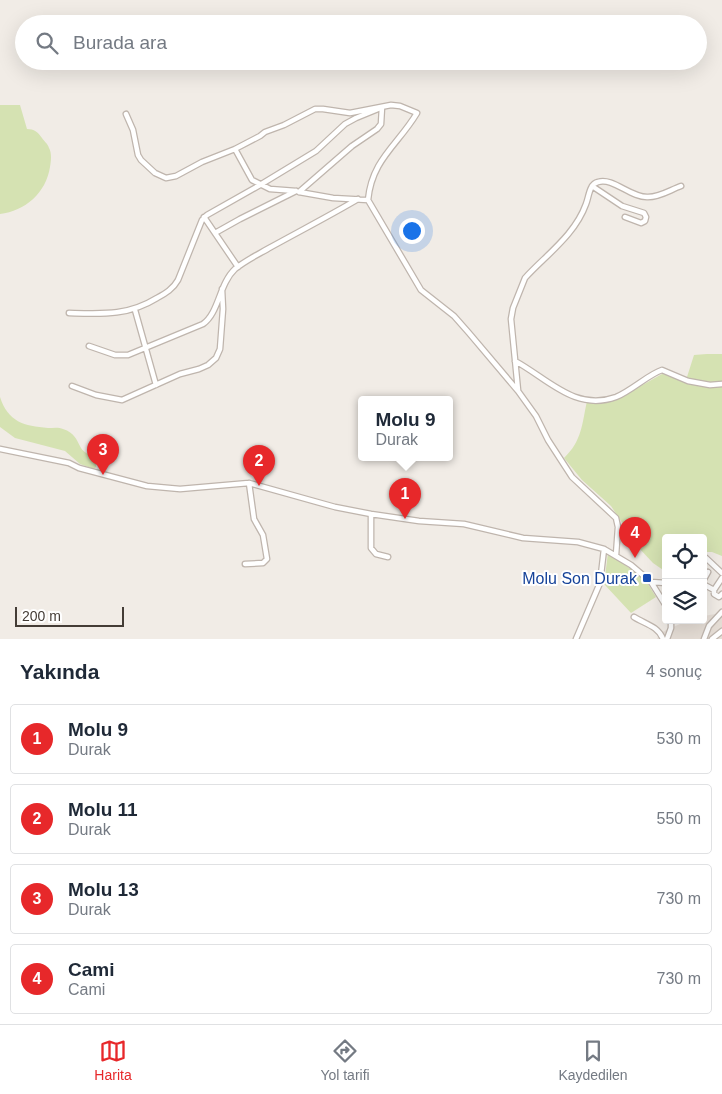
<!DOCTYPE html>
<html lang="tr">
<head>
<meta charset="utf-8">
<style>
  body { margin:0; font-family:Arial,sans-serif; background:#f6f6f7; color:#1f2937 }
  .controls { position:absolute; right:15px; bottom:15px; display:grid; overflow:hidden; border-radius:5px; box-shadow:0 5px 20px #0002 }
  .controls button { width:45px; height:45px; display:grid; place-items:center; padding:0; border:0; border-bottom:1px solid #e0e1e3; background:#fff; color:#1f2937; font:25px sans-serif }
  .scale { position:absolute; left:15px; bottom:12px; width:109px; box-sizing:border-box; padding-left:5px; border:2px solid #443c36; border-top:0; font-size:14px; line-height:18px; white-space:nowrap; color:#443c36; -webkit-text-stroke:4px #fff; paint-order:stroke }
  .you { position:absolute; left:411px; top:230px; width:18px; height:18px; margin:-12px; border:4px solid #fff; border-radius:50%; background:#1a73e8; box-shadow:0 0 0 8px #1a73e833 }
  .badge { display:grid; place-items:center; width:32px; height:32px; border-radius:50%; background:#e7282a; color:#fff; font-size:16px; font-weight:700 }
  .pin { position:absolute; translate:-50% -41px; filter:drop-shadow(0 1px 2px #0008) }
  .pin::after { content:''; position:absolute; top:26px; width:18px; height:15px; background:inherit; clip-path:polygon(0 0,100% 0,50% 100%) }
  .popup { position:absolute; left:358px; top:396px; width:95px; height:65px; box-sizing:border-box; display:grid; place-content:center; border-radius:5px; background:#fff; filter:drop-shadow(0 1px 4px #0005); font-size:16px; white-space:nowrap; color:#747a83 }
  .popup b { font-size:19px; color:#1f2937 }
  .popup::after { content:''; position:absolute; left:50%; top:100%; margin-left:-10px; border:10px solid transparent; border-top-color:#fff }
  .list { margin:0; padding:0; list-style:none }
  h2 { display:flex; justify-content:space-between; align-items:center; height:65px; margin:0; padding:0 20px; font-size:21px }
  h2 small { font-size:16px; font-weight:400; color:#747a83 }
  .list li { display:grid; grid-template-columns:32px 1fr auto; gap:15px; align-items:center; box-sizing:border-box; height:70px; margin:0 10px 10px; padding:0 10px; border:1px solid #e0e1e3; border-radius:5px }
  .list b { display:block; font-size:19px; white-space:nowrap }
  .list p { margin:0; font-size:16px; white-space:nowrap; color:#747a83 }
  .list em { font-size:16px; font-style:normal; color:#747a83 }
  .icon { flex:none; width:28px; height:28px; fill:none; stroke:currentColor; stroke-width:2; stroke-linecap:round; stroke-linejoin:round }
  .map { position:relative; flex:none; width:722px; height:639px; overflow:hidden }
  .search { position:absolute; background:#fff; box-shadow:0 5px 20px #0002; left:15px; right:15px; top:15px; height:55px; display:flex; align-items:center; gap:12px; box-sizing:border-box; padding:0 18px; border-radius:28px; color:#747a83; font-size:19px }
  .sheet { height:385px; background:#fff }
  nav { display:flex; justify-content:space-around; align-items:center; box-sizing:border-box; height:70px; border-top:1px solid #e0e1e3; background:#fff; font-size:14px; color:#747a83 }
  nav a { display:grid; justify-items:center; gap:2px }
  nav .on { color:#e7282a }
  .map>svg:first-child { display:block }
</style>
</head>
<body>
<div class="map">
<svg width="722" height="639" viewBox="0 0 722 639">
  <rect width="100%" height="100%" fill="#f1ece6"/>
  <!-- residential -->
  <path fill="#e5ddd5" d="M722 613V639H657L660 633 689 620H703V616Z"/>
  <!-- green -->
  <path fill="#d5e2b2" d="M0 105H20L27 129C34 129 38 132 42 138 44 141 48 144 49 148 52 153 51 161 50 167 46 193 25 211 0 214Z
    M707 354H722V556L712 552H703V538H666V572L653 563 638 547 611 506 582 480 564 458C582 441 582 424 587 401L623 396 662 374 687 377 694 355Z
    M0 397C8 422 24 426 48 428 53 428 59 427 63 429 75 433 76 439 81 448 83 452 92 456 96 460V467L94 469 80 464 65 451 15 438 0 427Z
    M608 553 645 579 656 597 631 613 604 584Z"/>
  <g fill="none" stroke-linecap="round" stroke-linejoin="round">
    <!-- minor casing -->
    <g stroke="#bfb5ad" stroke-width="7">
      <path id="minor" d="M126 114 133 130 138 155 141 160 155 173 166 178 176 176 202 162 235 149 260 136 265 132 284 125 315 109H323L350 113 391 105 400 106 417 113C398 145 372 159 368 200L421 290 454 316 469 333 518 391 536 416 548 440 572 477 616 518 618 527 616 555
        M235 149 252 180 270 189 296 191
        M592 186 622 206 644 213 646 217 645 221 641 223 625 217
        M299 192 352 146 377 129 381 124 382 107
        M299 192 333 198 368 200
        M204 217 238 267
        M215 233 240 219 296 191
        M135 310 156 385
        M69 313C102 314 128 316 157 298 166 293 173 289 178 280L202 220 207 215 260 185 316 151 345 124 356 118 378 109
        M89 346 115 355H128L203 324C219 313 219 284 235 269 246 260 259 254 271 247 300 231 329 216 358 199
        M515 361C547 378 575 412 616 397 631 391 649 374 662 370L688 381 710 385 722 384
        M72 386 96 395 122 400 180 374 199 369 208 365 216 358 220 349 223 309 222 289
        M518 390 511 319 513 308 525 278C546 255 575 235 586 204 589 197 589 184 598 182 613 177 631 198 648 197 660 197 670 190 681 186
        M0 449 69 463 79 468 147 486 180 489 249 483 335 507 371 514 419 521 464 524 523 538 578 542 604 549 631 565 651 582 666 606
        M371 514V548L376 554 388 557
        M703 561 706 558 722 573
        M245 564 263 563 267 559 263 535 254 519 249 483
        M703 581 708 572
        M651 582 666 583
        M703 584 714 590V594L719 597 722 594
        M714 590 722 578
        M634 617C645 624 658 626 663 639
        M576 639 600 583 604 549
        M667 639 671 628V620
        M704 639 709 626 722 612
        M712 639 722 631"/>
    </g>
    <!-- minor -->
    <use href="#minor" stroke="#fff" stroke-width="4.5"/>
  </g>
  <!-- markers -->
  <rect fill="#1a4fb4" stroke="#fff" stroke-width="2" x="642" y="573" width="10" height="10" rx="2.5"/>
  <g text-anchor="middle" stroke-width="4" stroke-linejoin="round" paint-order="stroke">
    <!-- transit labels -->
    <g font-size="16" fill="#164399" stroke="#fff" text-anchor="end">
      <text x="637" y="584">Molu Son Durak</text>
    </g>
  </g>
</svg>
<div class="controls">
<button><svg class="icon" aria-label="locate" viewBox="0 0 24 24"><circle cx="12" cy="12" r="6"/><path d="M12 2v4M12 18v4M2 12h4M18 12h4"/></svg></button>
<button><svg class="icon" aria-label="layers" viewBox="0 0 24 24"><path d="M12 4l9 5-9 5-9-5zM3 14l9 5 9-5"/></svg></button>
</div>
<div class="scale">200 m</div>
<div class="you"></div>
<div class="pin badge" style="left:405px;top:519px">1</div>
<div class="popup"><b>Molu 9</b>Durak</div>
<div class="pin badge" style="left:259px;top:486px">2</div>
<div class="pin badge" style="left:103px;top:475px">3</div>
<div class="pin badge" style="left:635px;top:558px">4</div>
<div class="search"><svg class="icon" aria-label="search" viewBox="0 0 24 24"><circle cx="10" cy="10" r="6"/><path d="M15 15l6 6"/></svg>Burada ara</div>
</div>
<section class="sheet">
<h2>Yakında<small>4 sonuç</small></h2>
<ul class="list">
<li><span class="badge">1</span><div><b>Molu 9</b><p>Durak</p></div><em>530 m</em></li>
<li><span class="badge">2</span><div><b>Molu 11</b><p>Durak</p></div><em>550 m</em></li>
<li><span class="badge">3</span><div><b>Molu 13</b><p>Durak</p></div><em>730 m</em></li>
<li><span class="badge">4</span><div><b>Cami</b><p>Cami</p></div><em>730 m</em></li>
</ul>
</section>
<nav>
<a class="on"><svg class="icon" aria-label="map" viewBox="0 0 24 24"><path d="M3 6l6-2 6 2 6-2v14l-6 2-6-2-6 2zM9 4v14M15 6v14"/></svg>Harita</a>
<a><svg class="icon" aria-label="directions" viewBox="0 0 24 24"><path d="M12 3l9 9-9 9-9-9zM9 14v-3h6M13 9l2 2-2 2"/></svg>Yol tarifi</a>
<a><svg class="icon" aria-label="saved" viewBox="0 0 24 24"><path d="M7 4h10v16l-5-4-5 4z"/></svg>Kaydedilen</a>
</nav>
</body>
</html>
